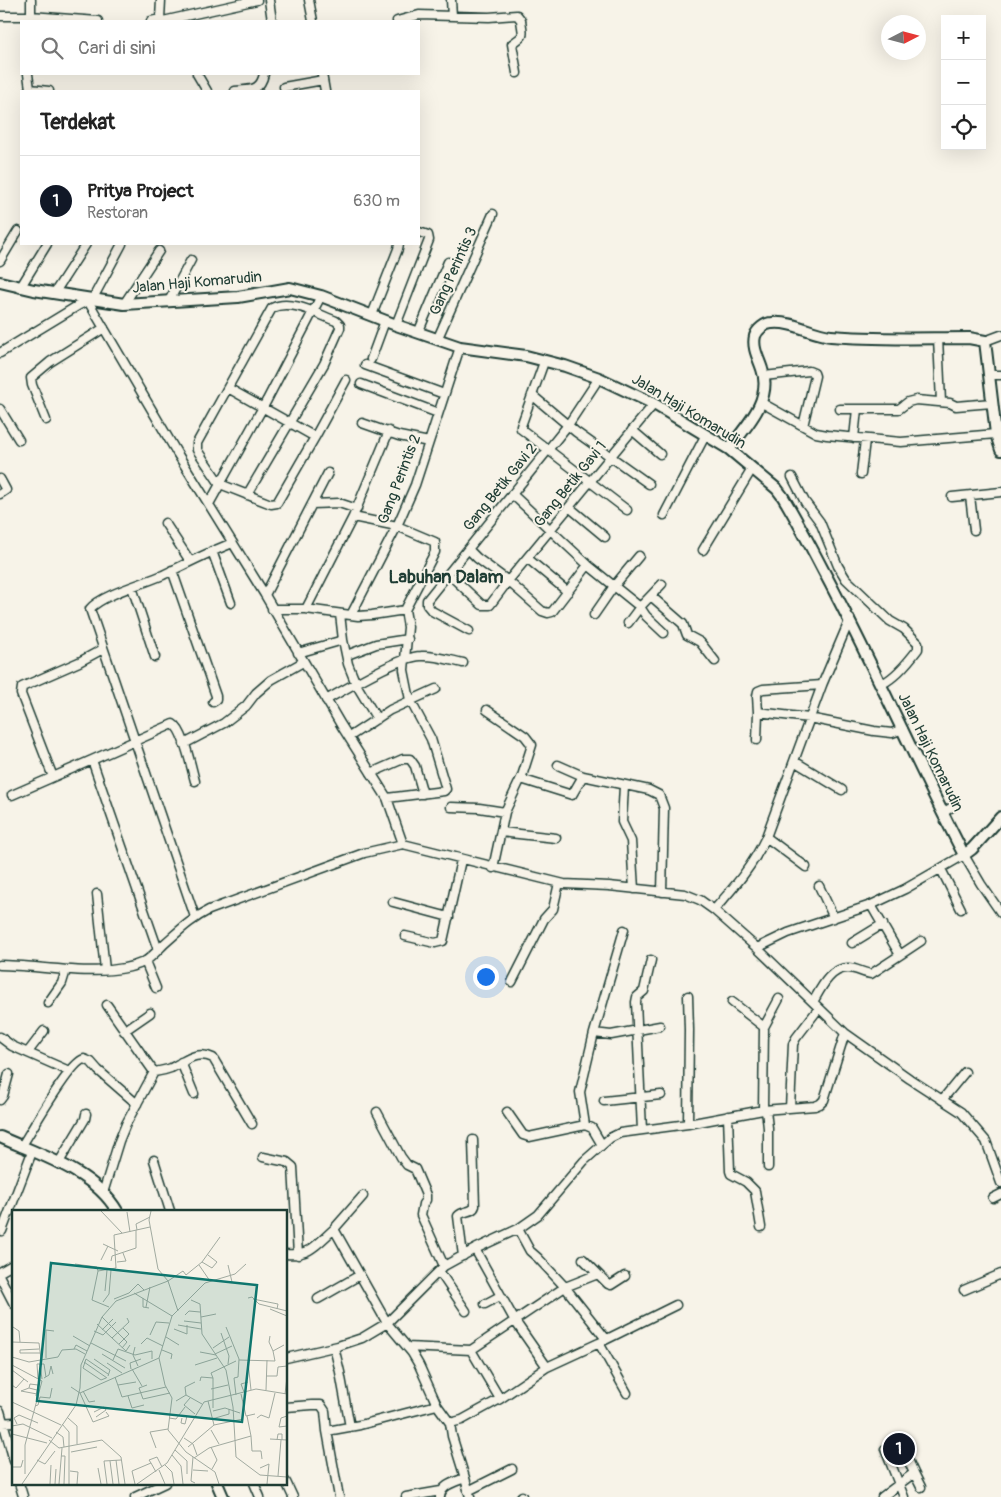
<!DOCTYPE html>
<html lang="id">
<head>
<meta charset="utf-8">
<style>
  body { margin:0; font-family:Pangolin,sans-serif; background:#f2f2f2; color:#222 }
  .controls { position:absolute; right:15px; top:15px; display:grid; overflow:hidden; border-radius:0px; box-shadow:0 5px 20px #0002 }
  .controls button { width:45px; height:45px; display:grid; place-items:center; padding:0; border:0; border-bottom:1px solid #e0e0e0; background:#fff; color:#222; font:25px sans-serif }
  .compass { position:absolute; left:881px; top:15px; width:45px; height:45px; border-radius:50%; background:#fff; box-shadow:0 5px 20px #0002; rotate:84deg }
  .you { position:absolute; left:485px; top:976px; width:18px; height:18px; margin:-12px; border:4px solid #fff; border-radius:50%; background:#1a73e8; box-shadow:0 0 0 8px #1a73e833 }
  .badge { display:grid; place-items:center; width:32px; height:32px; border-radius:50%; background:#111827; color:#fff; font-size:16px; font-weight:700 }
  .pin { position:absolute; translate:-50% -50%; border:2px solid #fff; box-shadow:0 1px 5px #0006 }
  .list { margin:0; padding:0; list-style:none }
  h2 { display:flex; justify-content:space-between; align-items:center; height:65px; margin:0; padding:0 20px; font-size:21px }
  h2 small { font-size:16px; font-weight:400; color:#767676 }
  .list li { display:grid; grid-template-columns:32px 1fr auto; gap:15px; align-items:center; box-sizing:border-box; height:90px; padding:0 20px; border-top:1px solid #e0e0e0 }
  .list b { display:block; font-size:19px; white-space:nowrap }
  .list p { margin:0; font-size:16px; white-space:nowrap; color:#767676 }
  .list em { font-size:16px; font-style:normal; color:#767676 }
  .icon { flex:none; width:28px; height:28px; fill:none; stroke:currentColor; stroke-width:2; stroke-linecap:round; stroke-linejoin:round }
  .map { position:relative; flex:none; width:1001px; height:1497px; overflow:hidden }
  .search { position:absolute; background:#fff; box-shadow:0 5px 20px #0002; left:20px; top:20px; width:400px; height:55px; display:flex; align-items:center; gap:12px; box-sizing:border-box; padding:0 18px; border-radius:0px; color:#767676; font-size:19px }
  .panel { position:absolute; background:#fff; box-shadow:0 5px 20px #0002; left:20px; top:90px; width:400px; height:155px; border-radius:0px }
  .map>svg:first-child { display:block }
</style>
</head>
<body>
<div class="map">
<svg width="1001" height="1497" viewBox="0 0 1001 1497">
  <rect width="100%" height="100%" fill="#f7f3e8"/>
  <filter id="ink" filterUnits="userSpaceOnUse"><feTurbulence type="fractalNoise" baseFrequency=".02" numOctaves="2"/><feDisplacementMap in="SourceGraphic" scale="10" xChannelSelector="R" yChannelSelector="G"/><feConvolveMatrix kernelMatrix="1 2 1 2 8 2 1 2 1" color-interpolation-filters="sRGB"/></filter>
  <g filter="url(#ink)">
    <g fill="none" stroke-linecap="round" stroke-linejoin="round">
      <!-- minor casing -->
      <g stroke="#1f3d34" stroke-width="11">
        <path id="minor" d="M31 0V16L98 21
          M269 0 272 21
          M309 0 313 21
          M451 0 452 16
          M0 16H31V19
          M151 21 160 19 161 0
          M163 21 257 0
          M397 21 419 15 489 17 517 15 521 20C523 37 526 34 512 44L517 73
          M28 74 30 89 49 91
          M197 74 207 91
          M322 74 325 91
          M284 87 323 80
          M235 91C250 89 260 92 264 74
          M122 244 92 300 88 301 177 453 265 595 341 725 387 798 403 844 564 884 609 886 685 894 700 900 714 910 757 948 845 1033 910 1079 961 1112 986 1141 1001 1183
          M0 261 18 231
          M20 288 47 244
          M55 292 86 244
          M169 301 191 260
          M124 304 159 251
          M372 315 398 249 399 244
          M396 325 429 240 428 235 419 232
          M418 333 448 262
          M938 338 941 402
          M437 340 493 214
          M985 341 1001 335
          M0 353 79 305 88 301
          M371 359 385 321
          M544 362 521 426V429L627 510
          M365 365 444 394
          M989 375H1001
          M764 376 809 371 814 373 815 376 803 426
          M361 384 438 413
          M228 388 315 437
          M532 395 576 432 649 484
          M762 403 816 433 827 435 901 442 996 434
          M0 409 19 440
          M840 409H899L908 402 916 400 950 403 956 406 992 403
          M46 420 32 385 31 378 50 362 104 328
          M362 423 399 436 429 442
          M632 430 660 454
          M854 438 857 409
          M861 474 865 440
          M792 477 805 502 820 522 838 566 846 579 890 621 904 629 918 643V649C909 661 896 677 882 684
          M0 479 6 490 0 494
          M220 484 197 450V443L272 308C291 298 319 315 336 321L340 325V328L324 364 247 495
          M220 484 271 504 277 503 315 437 346 380
          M512 494 588 565 640 607 662 584
          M970 496 974 530
          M952 497 1001 492
          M209 504 267 400 321 296
          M312 504 339 503 357 509
          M569 507 605 537
          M664 515 705 436
          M353 517 397 526 435 542V552L405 610 408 627 404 670 410 700 431 739 446 789 444 791 387 798
          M165 523 190 561
          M468 549 477 558 508 581 542 611 548 613 552 612 588 565
          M703 550 752 469
          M212 551 231 603
          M527 558 568 592
          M172 570 216 696V700L213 702
          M449 574 482 605H490L508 581 654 404
          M132 587 155 657
          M265 595 328 473
          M651 596 683 624 687 635 700 642 715 661
          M272 609H306L358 616 372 615 405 610
          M306 609 353 517 389 431
          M340 614 343 640
          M351 615 397 526 415 485 460 347
          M594 615 614 586 639 556
          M628 623 640 607 646 616 664 633
          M469 631 432 611 427 605V600L568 425 599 378
          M298 653 343 640 348 664 356 684 377 719
          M347 655 376 644 408 639
          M326 700C348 688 398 657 421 656 435 655 449 660 463 663
          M487 710 525 736 532 745 522 776 505 812 493 868
          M758 712 809 718 874 731 892 733 903 729
          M349 737 390 710 436 689
          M757 740 758 712 757 696 758 691 763 689 822 685
          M184 744 224 723 246 706 256 693 271 680 303 662
          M794 761 842 790
          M558 765 583 776 649 790 659 795 664 808 662 892
          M371 773 403 759H410L415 766 423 794
          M53 777 21 694 22 687 79 662 103 649
          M521 779 572 795 583 776
          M624 786 622 822 631 841 634 889
          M12 795 92 760
          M451 807 479 808 505 812
          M943 813 955 805
          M501 832 556 838
          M766 837 806 867
          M941 869 961 909
          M819 886 834 918
          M97 894 105 970
          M393 902 449 917
          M871 905 900 955 921 941
          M714 910C736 885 752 867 766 837L822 685 850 619
          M195 917 90 609C101 595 145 583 163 575 186 564 208 552 233 543
          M624 930 594 1033 611 1035 660 1026
          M405 936 435 943 443 941 461 860
          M852 943 883 924
          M757 948 788 933 871 905 905 889 964 855 981 884 1001 913
          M158 950 92 760 173 724C184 730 191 767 195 781
          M145 961 156 988
          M0 965C42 965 105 980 144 962 151 958 158 950 164 944 179 931 191 919 209 910L364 853 403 844
          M512 982 544 919 553 909 559 883
          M688 996 689 1030 688 1124
          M732 1002 764 1027 763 1110
          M813 1002C821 988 830 968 848 968 856 968 863 973 871 974L900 955
          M48 1003 62 983 66 970
          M764 1027 779 999
          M124 1031 150 1013
          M0 1037 12 1046 69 1071
          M28 1052 44 1031
          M181 1062 194 1094
          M154 1072C160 1071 166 1070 171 1068 186 1061 196 1050 213 1058L252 1124
          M0 1100 3 1096 9 1074
          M942 1100 965 1072
          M604 1101 661 1095
          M790 1108 793 1044 796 1038 819 1008
          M766 1110 768 1128V1167
          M377 1112 401 1157 407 1165 415 1169 426 1195V1200L423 1204 421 1215 444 1266
          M507 1112 523 1135 529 1137 585 1125 592 1128 602 1145
          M728 1116 730 1171 731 1174 746 1182 755 1191 761 1227
          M585 1125 580 1092 594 1033
          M642 1130 636 1002 637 997 644 991 651 960
          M21 1147C32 1130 69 1063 84 1059L91 1062 98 1070 137 1104
          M263 1157 287 1162 293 1167 298 1255
          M154 1160 170 1211
          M58 1164 85 1119 86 1114
          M103 1193 119 1141 126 1124 154 1072 107 1005
          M993 1198 1001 1194
          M334 1229 363 1196
          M518 1229 530 1251 538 1258 565 1287 606 1339
          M2 1231 32 1152
          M475 1249 515 1321 547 1367
          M286 1254C310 1256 317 1244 334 1229L387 1323 412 1353 419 1365 437 1405 450 1423 462 1420 500 1399 547 1367 599 1343 676 1305
          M463 1256 458 1216C463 1210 473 1213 475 1206L473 1140
          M583 1259 598 1274
          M439 1271 466 1311
          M0 1272 14 1264
          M0 1277 14 1304
          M964 1290 1001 1274
          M318 1299 360 1275
          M485 1304 500 1296
          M599 1343 627 1393
          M334 1347 340 1372 350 1427
          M407 1347 471 1350 565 1287 598 1274 608 1284 611 1285 625 1276
          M471 1350 500 1399
          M286 1358 338 1346 362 1338 387 1323 444 1266 475 1249 518 1229 538 1215 584 1161 610 1138 620 1133 688 1124 763 1110 815 1106 820 1104 824 1100 845 1033
          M286 1407 312 1405H321L325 1411 327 1431 360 1425 437 1405
          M0 1411 14 1461
          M0 1423 14 1422
          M327 1431 339 1497
          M885 1449 904 1497
          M914 1473 921 1487
          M465 1478 470 1497
          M286 1482 293 1497
          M19 1483 23 1496
          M254 1483 260 1497
          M468 1491 512 1469
          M135 1497 165 1483
          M406 1497 441 1491
          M440 1497C441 1485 455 1482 465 1478L452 1436 450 1423
          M521 1497 522 1496
          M882 1497 914 1473 900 1442"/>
      </g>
      <!-- tertiary casing -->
      <g stroke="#1f3d34" stroke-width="14">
        <path id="tertiary" d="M0 282 34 290 124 304 238 297 290 288 321 296 396 325 460 347 526 356 565 366 599 378 654 404 729 449 777 489 783 497C797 520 810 545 823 570 873 663 915 761 964 855L972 849 1001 817
          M729 449C746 426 773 400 762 369 759 359 752 348 755 336 757 330 765 323 772 323 793 321 811 334 831 336 877 340 923 338 969 338L985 341 996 434 1001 450
          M0 1137C40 1155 94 1171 117 1211
          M217 1483 223 1497"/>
      </g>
      <!-- minor -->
      <use href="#minor" stroke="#f7f3e8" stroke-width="8"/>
      <!-- tertiary -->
      <use href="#tertiary" stroke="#f7f3e8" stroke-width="10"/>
    </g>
  </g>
  <g text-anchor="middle" stroke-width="4" stroke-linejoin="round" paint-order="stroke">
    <!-- street labels -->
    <g font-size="15" fill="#1f3d34" stroke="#f7f3e8">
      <text transform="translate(453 271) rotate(-66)" y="5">Gang Perintis 3</text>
      <text transform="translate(197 282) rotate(-5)" y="5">Jalan Haji Komarudin</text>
      <text transform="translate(689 411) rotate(31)" y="5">Jalan Haji Komarudin</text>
      <text transform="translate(399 479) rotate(-69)" y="5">Gang Perintis 2</text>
      <text transform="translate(570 484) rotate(-51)" y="5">Gang Betik Gavi 1</text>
      <text transform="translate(500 487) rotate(-51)" y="5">Gang Betik Gavi 2</text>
      <text transform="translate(931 752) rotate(64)" y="5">Jalan Haji Komarudin</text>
    </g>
    <!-- quarter labels -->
    <g font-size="18" font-weight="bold" fill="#1f3d34" stroke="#f7f3e8">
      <text x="446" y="583">Labuhan Dalam</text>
    </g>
  </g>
  <!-- overview -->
  <g transform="translate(12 1210)">
    <rect width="275" height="275" fill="#f7f3e8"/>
    <path fill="none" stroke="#a1aaa0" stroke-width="1" d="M89 1 110 23M115 2 118 22M125 20 124 14 138 7M91 34 106 41M89 50 96 36M99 51 100 46 124 38V20M105 52 114 51 111 43M190 52 208 27M63 54 85 57 86 61M187 55 198 71M216 55 220 72M93 81 95 60M122 83 160 106M131 88V97L137 98M236 88 240 87 247 94 275 101M102 89 117 83 126 74 132 80M241 89 266 94 265 99M179 90 188 94 190 124 214 160 221 197 224 247 248 265 275 267M91 92 97 84 99 60M97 97 80 90 86 61 104 58 102 25 138 17M134 97 138 77M258 99 275 106M166 101 156 71 171 61 174 65 190 52 200 58 205 52 196 45M173 105 177 101 188 102M90 107 115 132 110 138M189 107 204 104M172 111 189 113M85 114 114 141 118 135M166 115 189 119M1 117 7 121 8 132M214 117 227 149 226 167 222 168 224 185M162 119 175 124V115M90 120 101 109M82 121 91 125 104 112M209 123 217 146 216 154M138 125 144 112 157 113M61 126 78 136M258 126 257 132 261 141M154 127 167 135M100 128 117 112 115 108M0 132 27 133 29 149M79 133 114 151M107 134 117 124 111 118M129 134 135 128 151 136M123 137 121 145 126 156M201 138 217 127M62 139 64 135 75 141M8 140V143H28M8 140 27 139M150 140 160 144 159 149M188 142 204 145M90 144 113 158M203 144 220 136M0 147 17 152 46 147 50 140 64 139 73 144M34 148V120L42 121M147 148 153 175 160 188 156 220 174 242 203 262 207 274M82 149 98 160 96 166M101 150 106 139 123 145 140 141V149M227 150 263 151 261 141 272 135M72 152 95 168M236 152 239 180M95 153 110 163M28 154 30 169M0 155 30 171 13 235V264M183 155 205 148M119 159 118 153 129 149M120 159 130 176M0 160 16 172M254 166H265L266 157 275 156M103 167 110 187 154 177M32 168 37 165 39 156 41 164M94 168 89 170 71 158 74 149 96 164M26 169 25 154H32L34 167M188 171 189 167 201 168M0 175 4 178 12 169M106 175 124 172M135 175 127 178 131 189 158 183M59 177 68 183 147 148 160 106 193 73 223 64 234 54M17 178 18 174 26 175 24 186M199 179 216 175M254 180 255 150M9 181 17 178 25 180M9 181 25 184M71 181 77 192 83 191M232 182 229 174 236 172M68 183 81 212 97 206 94 202M229 184 234 206 243 204M273 184 275 167M174 185 173 177 183 172M116 186 120 198 132 195M178 188 172 195 183 204M164 191 174 185 190 194M196 191 202 215M0 192 49 215M23 196 26 195 28 187 38 188 40 178M201 198V168L199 163 224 151M201 201 213 198 228 203M82 202 92 197 94 200 84 207M275 206 269 208 267 217 275 216M56 208 65 216V234M157 208 164 209 173 197M170 208 169 213 173 214 175 206M245 208 249 205 257 208 263 183M200 209 217 204V199M5 214 2 208 7 205 26 213M50 214 57 222V274M0 216 11 214 40 228M199 220 207 234M44 222 51 227 52 237M0 224 35 233M239 226 240 241H249L250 249M172 228 181 234 185 245M258 229 275 230M37 230 47 238 90 230 109 247 113 274M265 230 266 224H270V230M176 237 202 215 231 209M199 237 205 250 200 259M144 238 138 222 156 219M163 240 175 251V264M59 242 85 237M160 245 169 256 171 274M49 246H53L52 274M181 247 179 271 183 273M182 248 197 238 239 226 235 206M25 250 33 254 43 241M104 250 107 274M98 251 101 274M139 253 137 250 145 247 150 257M153 255 160 262 162 274M0 257H9L11 250M86 258 89 274M248 258 257 254 255 274M147 260 153 274M181 260 196 261M58 261 66 262 65 274M266 266 269 230M10 274 64 195 68 178 69 155 90 107 104 91 156 71 146 59 137 10 139 1M38 274 39 255M43 274 44 259M47 274 50 238M95 274 92 251 109 250M123 274 120 261 139 253 144 262M125 274 155 253 192 192 244 179 275 184"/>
    <path fill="#0f766e" fill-opacity="0.15" stroke="#0f766e" stroke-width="2.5" d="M39 53 245 75 230 212 25 191Z"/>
    <rect width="275" height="275" fill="none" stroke="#1f3d34" stroke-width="2.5"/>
  </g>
</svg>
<div class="controls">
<button>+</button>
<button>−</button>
<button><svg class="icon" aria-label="locate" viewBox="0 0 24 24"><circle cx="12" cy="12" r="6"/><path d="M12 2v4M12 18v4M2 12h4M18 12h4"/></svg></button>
</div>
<svg class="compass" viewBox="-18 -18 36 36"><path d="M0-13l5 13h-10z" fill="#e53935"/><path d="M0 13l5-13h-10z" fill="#767676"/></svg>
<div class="you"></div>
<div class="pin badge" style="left:899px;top:1449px">1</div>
<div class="search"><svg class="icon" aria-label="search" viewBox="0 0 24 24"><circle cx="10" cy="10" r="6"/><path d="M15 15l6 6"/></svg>Cari di sini</div>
<section class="panel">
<h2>Terdekat<small></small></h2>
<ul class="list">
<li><span class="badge">1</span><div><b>Pritya Project</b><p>Restoran</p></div><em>630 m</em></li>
</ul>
</section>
</div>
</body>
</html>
